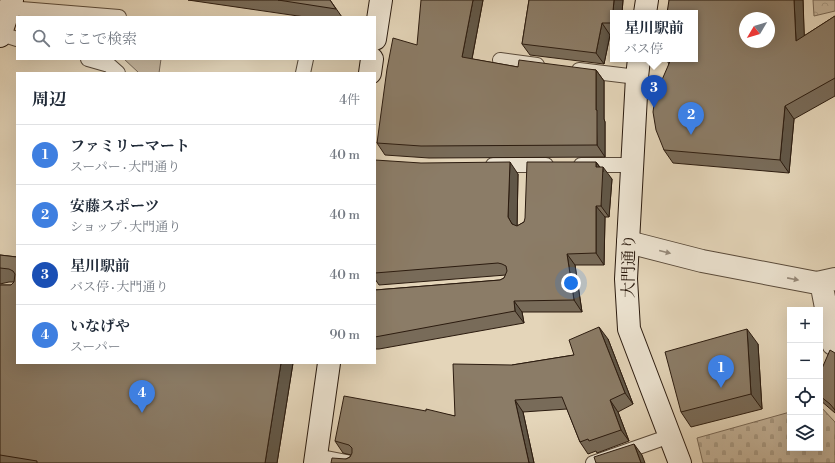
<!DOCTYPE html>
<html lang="ja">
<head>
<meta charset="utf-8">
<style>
  body { margin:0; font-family:"Libre Bodoni","Noto Serif JP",serif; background:#f2f2f3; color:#1f2937 }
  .controls { position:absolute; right:12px; bottom:12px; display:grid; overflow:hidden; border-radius:0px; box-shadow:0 4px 16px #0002 }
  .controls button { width:36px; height:36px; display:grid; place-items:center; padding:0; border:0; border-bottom:1px solid #e0e1e3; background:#fff; color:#1f2937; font:20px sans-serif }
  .compass { position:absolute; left:739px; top:12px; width:36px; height:36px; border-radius:50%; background:#fff; box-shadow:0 4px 16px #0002; rotate:232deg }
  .you { position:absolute; left:571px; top:283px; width:14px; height:14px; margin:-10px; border:3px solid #fff; border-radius:50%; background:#1a73e8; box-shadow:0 0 0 6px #1a73e833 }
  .badge { display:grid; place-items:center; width:26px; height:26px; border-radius:50%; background:#8f2418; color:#fff; font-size:13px; font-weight:700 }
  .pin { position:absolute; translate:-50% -33px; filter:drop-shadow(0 1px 2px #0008) }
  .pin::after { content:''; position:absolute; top:21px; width:14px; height:12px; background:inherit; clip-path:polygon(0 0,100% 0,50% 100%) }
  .popup { position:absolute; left:610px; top:10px; width:88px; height:52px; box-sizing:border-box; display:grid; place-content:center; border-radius:0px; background:#fff; filter:drop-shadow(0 1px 3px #0005); font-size:13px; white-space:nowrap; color:#747a83 }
  .popup b { font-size:15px; color:#1f2937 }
  .popup::after { content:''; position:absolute; left:50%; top:100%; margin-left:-8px; border:8px solid transparent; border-top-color:#fff }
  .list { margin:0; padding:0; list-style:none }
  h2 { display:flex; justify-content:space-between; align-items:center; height:52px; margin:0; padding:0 16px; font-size:17px }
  h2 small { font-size:13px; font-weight:400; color:#747a83 }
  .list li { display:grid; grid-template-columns:26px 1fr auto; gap:12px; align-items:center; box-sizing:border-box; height:60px; padding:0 16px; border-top:1px solid #e0e1e3 }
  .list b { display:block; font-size:15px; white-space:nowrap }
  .list p { margin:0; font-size:13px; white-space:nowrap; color:#747a83 }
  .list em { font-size:13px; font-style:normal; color:#747a83 }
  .icon { flex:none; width:22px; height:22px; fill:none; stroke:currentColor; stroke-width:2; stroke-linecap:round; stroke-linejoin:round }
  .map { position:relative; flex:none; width:835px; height:463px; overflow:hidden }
  .search { position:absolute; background:#fff; box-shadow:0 4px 16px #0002; left:16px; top:16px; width:360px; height:44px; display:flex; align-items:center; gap:10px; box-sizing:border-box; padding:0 14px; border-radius:0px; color:#747a83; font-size:15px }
  .panel { position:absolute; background:#fff; box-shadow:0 4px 16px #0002; left:16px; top:72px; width:360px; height:292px; border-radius:0px }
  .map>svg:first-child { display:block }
</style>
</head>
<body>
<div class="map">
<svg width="835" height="463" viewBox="0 0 835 463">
  <defs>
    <pattern id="forest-crowns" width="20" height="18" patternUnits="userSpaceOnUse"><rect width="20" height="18" fill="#c5b59c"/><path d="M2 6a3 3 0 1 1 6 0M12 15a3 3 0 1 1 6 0" fill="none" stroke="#a99b85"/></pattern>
    <pattern id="cemetery-stones" width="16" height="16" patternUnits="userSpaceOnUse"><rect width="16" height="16" fill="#c5b59c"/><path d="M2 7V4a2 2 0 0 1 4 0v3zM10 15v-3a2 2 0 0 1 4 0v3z" fill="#a99b85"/></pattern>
  </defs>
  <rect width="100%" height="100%" fill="#e4d5b9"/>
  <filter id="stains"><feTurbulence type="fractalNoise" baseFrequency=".005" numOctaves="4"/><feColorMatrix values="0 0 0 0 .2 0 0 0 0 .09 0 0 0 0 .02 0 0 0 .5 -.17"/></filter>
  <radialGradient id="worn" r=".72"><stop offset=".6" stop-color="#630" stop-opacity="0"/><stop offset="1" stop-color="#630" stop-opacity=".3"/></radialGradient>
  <!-- grass -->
  <path fill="#c5b59c" stroke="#786856" d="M124 59H161L159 73H139Z"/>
  <!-- forest -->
  <path fill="url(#forest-crowns)" stroke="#786856" d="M813 0H835V11L814 16Z"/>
  <!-- cemetery -->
  <path fill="url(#cemetery-stones)" stroke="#786856" d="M820 406 835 422V463H703L697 438 790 412V448H820Z"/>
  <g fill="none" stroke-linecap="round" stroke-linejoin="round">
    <!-- lane casing -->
    <g stroke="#594a3a" stroke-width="16">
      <path id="lane" d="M9 8 119 17
        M1 34 17 39
        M88 59 109 65 118 73
        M500 60 537 65
        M579 70 637 77
        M303 73 306 59
        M493 165H546
        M581 165H632
        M316 456 352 463
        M593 463 670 436"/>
    </g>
    <!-- street casing -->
    <g stroke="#594a3a" stroke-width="24">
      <path id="street" d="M628 242 702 261 817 283 835 279
        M821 282 833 344 835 345"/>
    </g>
    <!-- secondary casing -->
    <g stroke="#2b1b0f" stroke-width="24">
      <path id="secondary" d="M645 13 647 0
        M0 36 12 0
        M375 39 381 0
        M639 59 637 77 626 279 629 329 680 463
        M370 73 372 59
        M315 463 329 363"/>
    </g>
    <!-- lane -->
    <use href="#lane" stroke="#ede4d2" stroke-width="14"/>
    <!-- street -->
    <use href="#street" stroke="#ede4d2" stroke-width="22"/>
    <!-- secondary -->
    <use href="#secondary" stroke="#ede4d2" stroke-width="22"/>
  </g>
  <!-- wall -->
  <path fill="#786b59" stroke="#2b1b0f" d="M188 0H330L342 17H305Z
    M483 0 472 59 518 67 596 70 604 81V119L605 122V157L429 158 385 155 377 143 417 45Z
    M529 0H623L622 13H613V35H610L604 64 530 55 522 44Z
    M669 0H803L804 36 835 16V96L794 119 789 173 673 163 664 150 669 64 666 59H695Z
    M596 162 600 167 612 179 609 217H605L604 265H575L582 312H522L524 323 379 349H375V290L500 280 504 278 506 275 379 285 375 279V273L518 174 517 226 524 222Z
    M0 255 17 257V363H293L277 463H0V285H11L14 282H9L0 284Z
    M608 339 633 404 618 412 629 441 597 453 596 451 588 454 580 442 567 409 523 412 534 463H331L346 459 350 457 351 455 343 453 335 441 426 411 455 416 512 365 574 355Z
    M758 344 762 409 691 427 681 412Z
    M835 353V413L820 400V373Z"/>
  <!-- shaded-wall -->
  <path fill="#615748" stroke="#2b1b0f" d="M473 0H483L470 69 462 57Z
    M614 0H623L622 13H613V25L612 23Z
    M794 0H803L805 54 796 41Z
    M602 23 610 35 604 64 596 53Z
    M596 70 604 81V119L605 122V157L597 145 596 110Z
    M785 106 794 119 789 173 780 160Z
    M510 162 518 174 517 229 512 224 508 217Z
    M596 162 603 172V167L612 179 609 217 601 206 596 167Z
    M596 206 605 217 604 265 596 253Z
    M567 254 575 265 582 312 574 300Z
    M514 301 522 312 524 323 515 311Z
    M599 327 608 339 633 404 625 393Z
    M747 329 758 344 762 409 751 394Z
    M281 363H293L277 463H265Z
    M515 400 523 412 534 463H529Z
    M610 400 618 412 629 441 621 430Z
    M634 444 642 455 645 463H641Z"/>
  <!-- building -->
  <path fill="#8b7c67" stroke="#2b1b0f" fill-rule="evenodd" d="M278 0H330L336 9Z
    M421 0H473L462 57 518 67 519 60 596 70V110H597V145L421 146 377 143 387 69 393 38 417 45Z
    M529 0H614L612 23H602L596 53 522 44Z
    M669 0H794L796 41 835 16V78L785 106 780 160 664 150 656 130 653 112 655 96 671 59H695V13H667ZM745 18H769V42H745Z
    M375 160 421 163 510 162 508 217 512 224 517 226 524 222 525 218 527 162H596V167H603L601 206H596V253L567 254 574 300 514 301 515 311 375 337V290L500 280 504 278 507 271 506 266 502 264 498 263 375 273Z
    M0 255 17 257V363H281L265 463H37V461L0 455V285H11L14 282 15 274 13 271 9 269 0 268Z
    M599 327 625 393 610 400 621 430 589 441 588 439 580 442 562 397 515 400 529 463H331L332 458 346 459 350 457 352 453V448L349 445 335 441 344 396 426 411V409L455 416 453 364 512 365 574 355 569 340Z
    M747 329 751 394 681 412 665 352Z
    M830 350 835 353V410L830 404 820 396V373Z
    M634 444 641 463H596L594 457Z"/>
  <!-- one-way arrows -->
  <defs><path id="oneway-solid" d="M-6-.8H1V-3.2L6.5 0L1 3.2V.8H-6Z"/></defs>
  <g fill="#968a7a">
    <use href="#oneway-solid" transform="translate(665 252) rotate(14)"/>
    <use href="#oneway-solid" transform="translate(793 279) rotate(11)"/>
  </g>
  <g text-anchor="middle" stroke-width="3.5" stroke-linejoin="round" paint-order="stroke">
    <!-- street labels -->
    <g font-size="16" fill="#2b1b0f" stroke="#ede4d2">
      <text transform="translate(628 266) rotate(-89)" y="6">大門通り</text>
    </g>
  </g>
  <rect width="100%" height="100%" filter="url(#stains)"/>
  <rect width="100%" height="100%" fill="url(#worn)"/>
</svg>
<div class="controls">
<button>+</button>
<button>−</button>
<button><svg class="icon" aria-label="locate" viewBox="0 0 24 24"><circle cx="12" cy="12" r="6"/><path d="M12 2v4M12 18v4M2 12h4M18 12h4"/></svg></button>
<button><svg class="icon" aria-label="layers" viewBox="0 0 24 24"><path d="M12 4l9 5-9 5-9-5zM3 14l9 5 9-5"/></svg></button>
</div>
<svg class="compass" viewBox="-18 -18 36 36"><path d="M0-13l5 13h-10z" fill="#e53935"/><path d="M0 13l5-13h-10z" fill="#747a83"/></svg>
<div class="you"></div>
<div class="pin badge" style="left:721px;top:388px;background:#3f7fe0">1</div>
<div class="pin badge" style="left:691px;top:135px;background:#3f7fe0">2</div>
<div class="pin badge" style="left:654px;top:108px;background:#1a4fb4">3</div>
<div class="popup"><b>星川駅前</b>バス停</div>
<div class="pin badge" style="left:142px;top:413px;background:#3f7fe0">4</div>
<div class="search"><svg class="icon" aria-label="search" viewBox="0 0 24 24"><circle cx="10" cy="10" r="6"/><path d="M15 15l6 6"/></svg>ここで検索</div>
<section class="panel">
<h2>周辺<small>4件</small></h2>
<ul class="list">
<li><span class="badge" style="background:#3f7fe0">1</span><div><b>ファミリーマート</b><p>スーパー · 大門通り</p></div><em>40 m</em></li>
<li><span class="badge" style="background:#3f7fe0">2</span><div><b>安藤スポーツ</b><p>ショップ · 大門通り</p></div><em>40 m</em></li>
<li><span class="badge" style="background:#1a4fb4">3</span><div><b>星川駅前</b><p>バス停 · 大門通り</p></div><em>40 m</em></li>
<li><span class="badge" style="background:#3f7fe0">4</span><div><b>いなげや</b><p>スーパー</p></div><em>90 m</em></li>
</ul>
</section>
</div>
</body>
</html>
